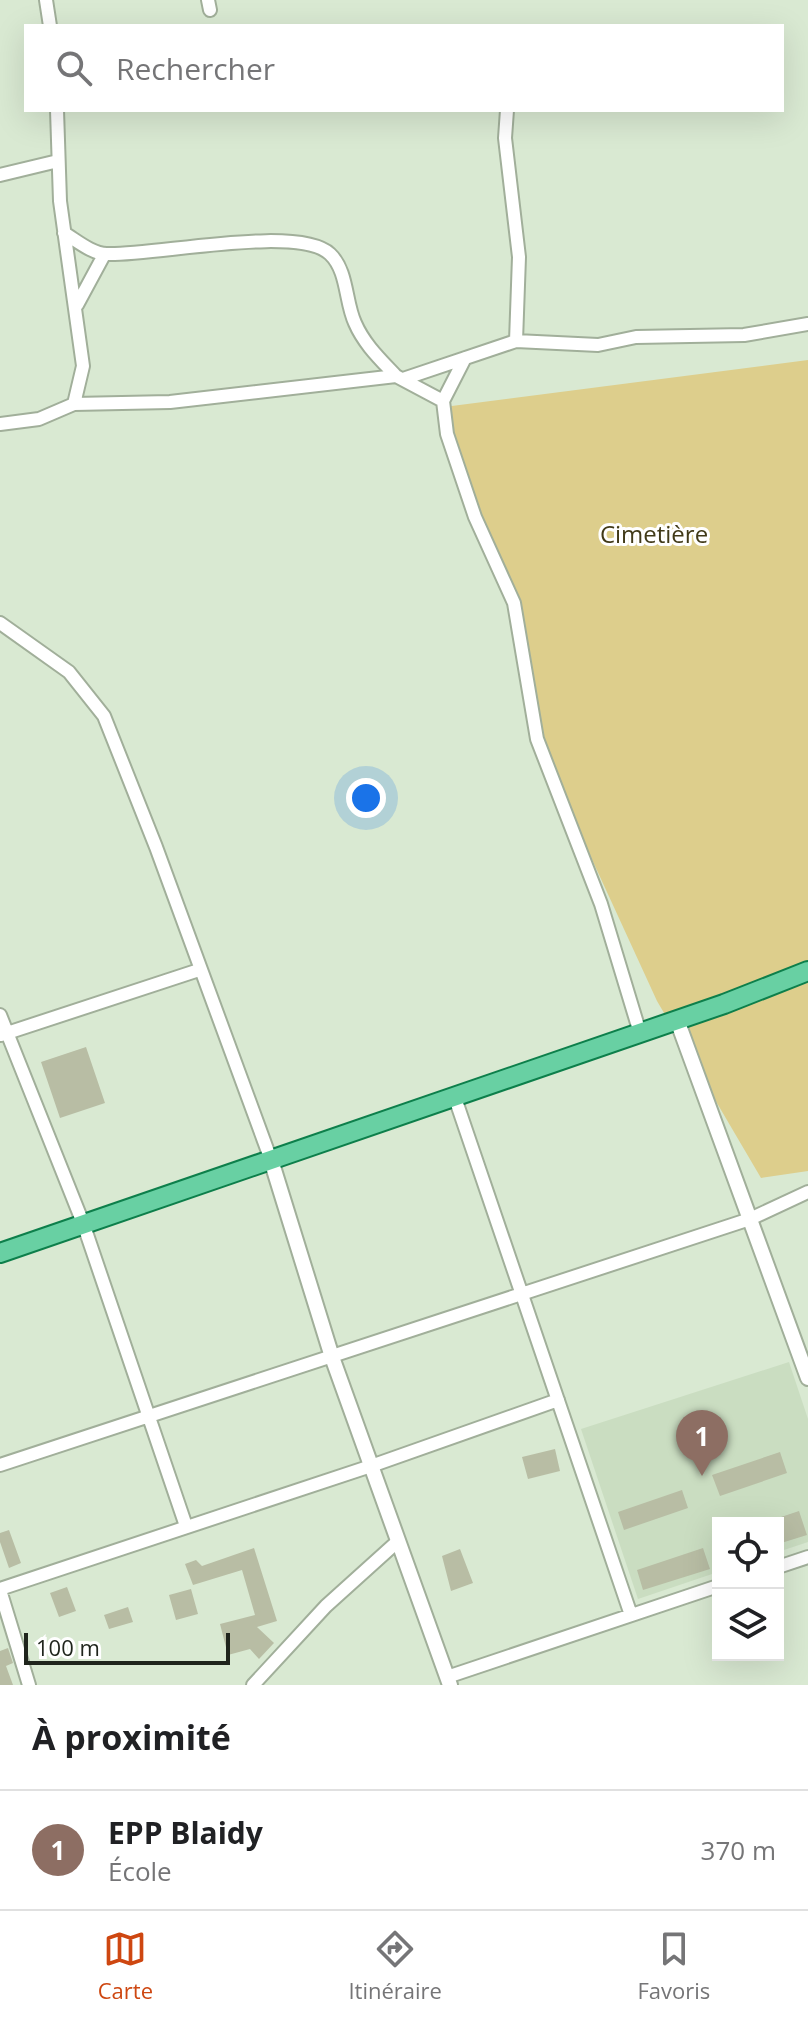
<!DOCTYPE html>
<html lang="fr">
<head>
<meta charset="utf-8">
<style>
  body { margin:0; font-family:"Open Sans",sans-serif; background:#f2f2f2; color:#202124 }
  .controls { position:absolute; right:24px; bottom:24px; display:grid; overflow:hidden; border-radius:0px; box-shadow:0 8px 32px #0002 }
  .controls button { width:72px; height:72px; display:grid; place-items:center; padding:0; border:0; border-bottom:2px solid #e0e0e0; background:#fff; color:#202124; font:40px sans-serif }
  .scale { position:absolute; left:24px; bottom:20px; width:206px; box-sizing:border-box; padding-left:8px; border:4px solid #1f241c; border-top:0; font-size:22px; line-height:28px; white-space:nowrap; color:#1f241c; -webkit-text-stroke:6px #fff; paint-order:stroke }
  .you { position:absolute; left:366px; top:798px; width:28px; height:28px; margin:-20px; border:6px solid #fff; border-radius:50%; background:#1a73e8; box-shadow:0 0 0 12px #1a73e833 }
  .badge { display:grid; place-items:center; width:52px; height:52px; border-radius:50%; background:#ce4711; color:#fff; font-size:26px; font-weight:700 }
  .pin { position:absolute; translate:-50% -66px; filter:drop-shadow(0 2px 4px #0008) }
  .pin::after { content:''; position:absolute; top:42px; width:28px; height:24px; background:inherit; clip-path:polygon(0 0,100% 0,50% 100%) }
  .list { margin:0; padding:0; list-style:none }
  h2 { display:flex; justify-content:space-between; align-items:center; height:104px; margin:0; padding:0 32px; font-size:34px }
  h2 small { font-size:26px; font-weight:400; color:#757577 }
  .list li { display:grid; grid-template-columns:52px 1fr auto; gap:24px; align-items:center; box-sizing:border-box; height:120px; padding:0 32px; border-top:2px solid #e0e0e0 }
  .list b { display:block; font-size:30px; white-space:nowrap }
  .list p { margin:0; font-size:26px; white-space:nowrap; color:#757577 }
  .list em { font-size:26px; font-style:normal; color:#757577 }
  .icon { flex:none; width:44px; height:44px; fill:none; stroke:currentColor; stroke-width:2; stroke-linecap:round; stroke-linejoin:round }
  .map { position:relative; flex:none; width:808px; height:1685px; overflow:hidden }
  .search { position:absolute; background:#fff; box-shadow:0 8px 32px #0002; left:24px; right:24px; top:24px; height:88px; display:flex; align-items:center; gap:20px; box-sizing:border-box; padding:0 28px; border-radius:0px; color:#757577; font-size:30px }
  .sheet { height:224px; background:#fff }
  nav { display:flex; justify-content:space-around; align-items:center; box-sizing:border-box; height:112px; border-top:2px solid #e0e0e0; background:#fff; font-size:22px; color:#757577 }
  nav a { display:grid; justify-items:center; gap:4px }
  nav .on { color:#ce4711 }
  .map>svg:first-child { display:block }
</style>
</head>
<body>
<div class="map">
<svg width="808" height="1685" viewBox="0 0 808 1685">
  <rect width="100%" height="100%" fill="#d9e9d2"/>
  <!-- built -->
  <path fill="#caddc1" d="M789 1362 808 1419V1542L778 1552V1523H718V1572L638 1599 581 1429Z"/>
  <!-- green -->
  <path fill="#ddce8c" d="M808 360V1171L761 1178 657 1001 534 733 521 613 498 574 444 407Z"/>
  <!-- building -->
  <path fill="#b8bda4" d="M86 1047 105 1103 60 1118 41 1062Z
    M555 1449 560 1471 528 1479 522 1457Z
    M780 1452 787 1473 720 1496 712 1475Z
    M682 1490 688 1508 624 1530 618 1512Z
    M799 1511 807 1535 778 1544V1518Z
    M9 1530 21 1563 9 1568 0 1542V1533Z
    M254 1548 277 1621 257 1627 274 1643 259 1659 250 1649 228 1655 220 1624 255 1615 242 1570 193 1585 185 1564 196 1560 202 1566Z
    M703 1548 710 1569 643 1590 637 1570Z
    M460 1549 473 1583 451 1591 442 1556Z
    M67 1587 76 1611 59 1617 50 1593Z
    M191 1589 198 1614 176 1620 169 1595Z
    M128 1607 133 1622 109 1629 104 1615Z
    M8 1648 13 1663 6 1666 13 1685H0V1651Z"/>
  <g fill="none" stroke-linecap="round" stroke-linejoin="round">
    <!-- minor casing -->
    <g stroke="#a1af9a" stroke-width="16">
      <path id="minor" d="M46 0 50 26
        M208 0 210 10
        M57 110 60 201 83 366 74 404
        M507 110 505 138 519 257 516 341
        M0 175 58 161
        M64 233C76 240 92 254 107 254 153 256 298 224 330 254 348 271 345 302 355 323 364 344 380 359 396 376
        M77 305 104 255
        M465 358 443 401 447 434 475 517 514 603 537 739 601 904 640 1033
        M403 379 516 341 598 345 636 337 744 335 808 324
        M0 424 39 419 74 404 170 402 396 376 443 401
        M0 623 69 672 104 716 156 847 271 1160
        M0 1015 83 1223 186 1526
        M1 1035 199 970
        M454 1095 631 1615
        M0 1465 750 1219 808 1192
        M778 1567 808 1557
        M0 1589 371 1466 558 1400
        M0 1590 29 1685
        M447 1677 718 1586
        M253 1685 326 1606 397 1542"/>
    </g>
    <!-- tertiary casing -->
    <g stroke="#a1af9a" stroke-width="18">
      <path id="tertiary" d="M677 1020 808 1378
        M271 1160 332 1357 450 1685"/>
    </g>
    <!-- primary casing -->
    <g stroke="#0d7f4b" stroke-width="22">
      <path id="primary" d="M0 1253 724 1004 808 971"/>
    </g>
    <!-- minor -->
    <use href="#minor" stroke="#fff" stroke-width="12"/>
    <!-- tertiary -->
    <use href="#tertiary" stroke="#fff" stroke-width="14"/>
    <!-- primary -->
    <use href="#primary" stroke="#68d0a3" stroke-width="18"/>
  </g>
  <g text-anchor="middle" stroke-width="6" stroke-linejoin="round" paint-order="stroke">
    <!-- park labels -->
    <g font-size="24" fill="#413a18" stroke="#fff">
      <text x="654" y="543">Cimetière</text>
    </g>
  </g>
</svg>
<div class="controls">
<button><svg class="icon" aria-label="locate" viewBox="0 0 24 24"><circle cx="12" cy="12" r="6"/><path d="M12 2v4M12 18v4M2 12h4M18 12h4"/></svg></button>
<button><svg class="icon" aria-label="layers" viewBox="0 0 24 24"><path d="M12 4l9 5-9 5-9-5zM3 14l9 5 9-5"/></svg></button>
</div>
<div class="scale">100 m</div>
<div class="you"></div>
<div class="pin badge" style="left:702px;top:1476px;background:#8d6e63">1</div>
<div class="search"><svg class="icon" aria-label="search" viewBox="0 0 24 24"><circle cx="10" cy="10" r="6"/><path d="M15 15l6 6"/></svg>Rechercher</div>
</div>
<section class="sheet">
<h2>À proximité<small></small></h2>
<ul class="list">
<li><span class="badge" style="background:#8d6e63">1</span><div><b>EPP Blaidy</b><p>École</p></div><em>370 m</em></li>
</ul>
</section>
<nav>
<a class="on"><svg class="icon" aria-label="map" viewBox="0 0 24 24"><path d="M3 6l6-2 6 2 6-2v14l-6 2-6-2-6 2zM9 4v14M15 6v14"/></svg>Carte</a>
<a><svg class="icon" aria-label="directions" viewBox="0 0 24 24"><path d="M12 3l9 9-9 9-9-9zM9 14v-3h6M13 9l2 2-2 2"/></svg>Itinéraire</a>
<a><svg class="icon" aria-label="saved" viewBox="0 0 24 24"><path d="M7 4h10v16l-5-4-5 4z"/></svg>Favoris</a>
</nav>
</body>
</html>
